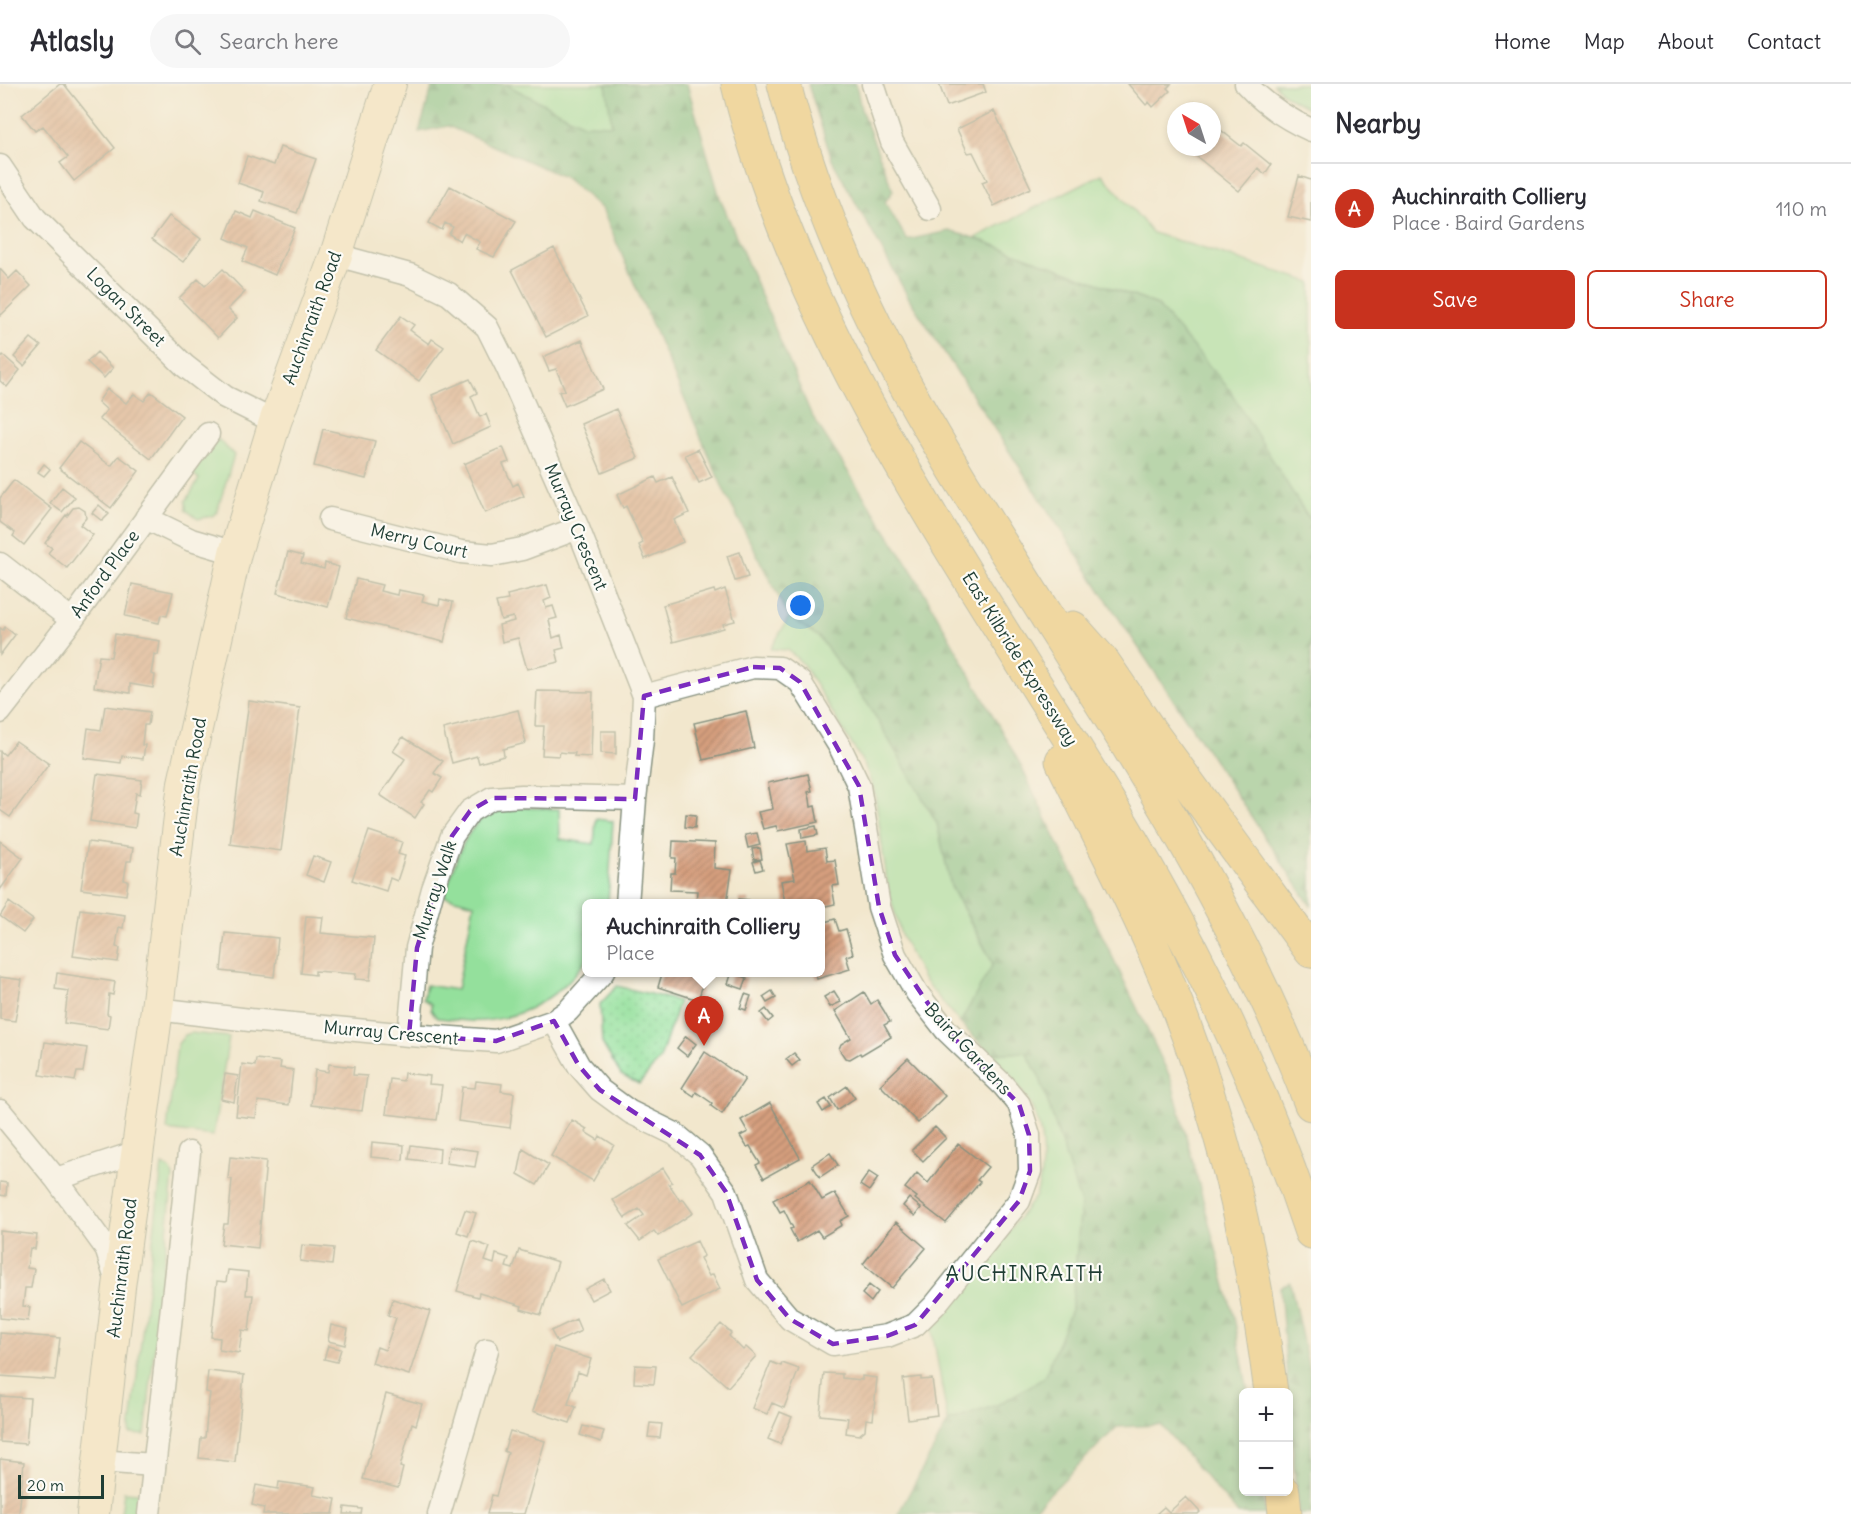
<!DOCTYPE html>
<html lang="en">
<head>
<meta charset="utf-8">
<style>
  body { margin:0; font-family:Delius,sans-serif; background:#f7f7f7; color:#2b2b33 }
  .controls { position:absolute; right:18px; bottom:18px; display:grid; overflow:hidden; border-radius:9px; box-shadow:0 3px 9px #0003 }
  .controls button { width:54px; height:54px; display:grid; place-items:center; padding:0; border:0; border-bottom:2px solid #e1e1e2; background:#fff; color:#2b2b33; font:30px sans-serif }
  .compass { position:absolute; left:1167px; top:18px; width:54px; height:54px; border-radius:50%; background:#fff; box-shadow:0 3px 9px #0003; rotate:321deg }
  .scale { position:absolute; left:18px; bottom:15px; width:86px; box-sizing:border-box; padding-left:6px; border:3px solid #1f3d34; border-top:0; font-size:16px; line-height:21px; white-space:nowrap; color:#1f3d34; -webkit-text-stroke:4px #fdfcf7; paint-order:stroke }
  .you { position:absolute; left:801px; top:522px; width:21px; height:21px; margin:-15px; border:4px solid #fff; border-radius:50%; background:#1a73e8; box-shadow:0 0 0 9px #1a73e833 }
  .badge { display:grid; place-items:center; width:39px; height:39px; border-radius:50%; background:#c8321e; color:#fff; font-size:20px; font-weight:700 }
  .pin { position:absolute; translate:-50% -50px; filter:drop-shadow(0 2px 3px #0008) }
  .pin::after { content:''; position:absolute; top:32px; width:21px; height:18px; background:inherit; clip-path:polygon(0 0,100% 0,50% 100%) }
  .popup { position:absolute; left:582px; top:815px; width:243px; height:78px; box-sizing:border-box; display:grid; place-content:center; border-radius:9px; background:#fff; filter:drop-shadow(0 2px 4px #0005); font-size:20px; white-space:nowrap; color:#7c7c81 }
  .popup b { font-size:22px; color:#2b2b33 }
  .popup::after { content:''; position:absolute; left:50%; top:100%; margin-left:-12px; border:12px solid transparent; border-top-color:#fff }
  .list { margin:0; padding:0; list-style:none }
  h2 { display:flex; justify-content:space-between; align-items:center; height:78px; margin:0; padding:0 24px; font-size:26px }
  h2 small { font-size:20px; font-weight:400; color:#7c7c81 }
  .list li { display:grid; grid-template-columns:39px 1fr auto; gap:18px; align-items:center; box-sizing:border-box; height:90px; padding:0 24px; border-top:2px solid #e1e1e2 }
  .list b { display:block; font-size:22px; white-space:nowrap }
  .list p { margin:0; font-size:20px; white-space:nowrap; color:#7c7c81 }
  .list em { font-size:20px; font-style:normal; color:#7c7c81 }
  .actions { display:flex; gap:12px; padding:18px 24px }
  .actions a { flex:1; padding:14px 0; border:2px solid #c8321e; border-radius:9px; text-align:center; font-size:21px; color:#c8321e }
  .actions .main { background:#c8321e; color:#fff }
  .icon { flex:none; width:33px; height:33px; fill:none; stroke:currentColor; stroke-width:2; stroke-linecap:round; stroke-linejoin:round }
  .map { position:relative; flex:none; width:1311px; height:1430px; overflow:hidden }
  header { display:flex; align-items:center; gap:36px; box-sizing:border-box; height:84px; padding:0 30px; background:#fff; border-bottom:2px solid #e1e1e2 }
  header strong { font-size:28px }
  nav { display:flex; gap:33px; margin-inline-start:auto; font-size:21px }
  .search { width:420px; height:54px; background:#f7f7f7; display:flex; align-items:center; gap:15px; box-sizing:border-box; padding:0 21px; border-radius:33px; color:#7c7c81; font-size:22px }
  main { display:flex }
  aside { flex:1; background:#fff }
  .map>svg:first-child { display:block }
</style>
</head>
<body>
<header>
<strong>Atlasly</strong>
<div class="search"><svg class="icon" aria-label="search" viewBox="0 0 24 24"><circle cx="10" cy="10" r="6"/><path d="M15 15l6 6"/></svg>Search here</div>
<nav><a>Home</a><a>Map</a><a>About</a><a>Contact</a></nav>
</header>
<main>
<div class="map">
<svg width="1311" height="1430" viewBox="0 0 1311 1430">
  <defs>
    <pattern id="forest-firs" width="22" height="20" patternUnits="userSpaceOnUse" patternTransform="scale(1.5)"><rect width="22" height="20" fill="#77be84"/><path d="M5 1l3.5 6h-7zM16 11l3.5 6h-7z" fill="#619c6d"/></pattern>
    <pattern id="park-dots" width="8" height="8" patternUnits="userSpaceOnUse" patternTransform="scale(1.5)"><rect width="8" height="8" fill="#94e09c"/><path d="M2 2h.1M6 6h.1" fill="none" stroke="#7fc187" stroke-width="1.8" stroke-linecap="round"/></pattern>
    <pattern id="building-hatch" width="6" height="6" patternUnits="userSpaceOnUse" patternTransform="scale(1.5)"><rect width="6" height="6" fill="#d69f7e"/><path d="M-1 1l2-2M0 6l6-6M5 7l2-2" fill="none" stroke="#ad8368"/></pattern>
  </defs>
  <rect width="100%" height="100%" fill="#fdfcf7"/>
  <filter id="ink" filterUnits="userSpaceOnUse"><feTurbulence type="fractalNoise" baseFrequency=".0167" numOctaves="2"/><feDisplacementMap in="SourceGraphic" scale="12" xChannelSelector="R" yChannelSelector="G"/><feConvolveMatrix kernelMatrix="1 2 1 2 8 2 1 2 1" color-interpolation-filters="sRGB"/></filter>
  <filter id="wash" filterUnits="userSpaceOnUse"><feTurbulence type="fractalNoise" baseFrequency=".008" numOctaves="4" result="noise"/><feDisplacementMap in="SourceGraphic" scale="24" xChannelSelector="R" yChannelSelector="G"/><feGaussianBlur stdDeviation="1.35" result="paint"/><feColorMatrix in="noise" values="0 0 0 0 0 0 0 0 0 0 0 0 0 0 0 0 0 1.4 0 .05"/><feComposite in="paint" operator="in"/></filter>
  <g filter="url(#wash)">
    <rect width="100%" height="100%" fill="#f2e7cd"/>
    <!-- grass -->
    <path fill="#94e09c" stroke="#5a8e68" stroke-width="1.5" d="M505 0H606L612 41 583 40Z
      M1274 0H1311V26L1285 11Z
      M1102 90 1153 149 1311 198V436L1158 221 975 154Z
      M218 355 234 371 217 428 212 432 198 435 186 426V417L199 395 192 389Z
      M789 533 819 553 870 623 937 739 951 803 993 880 960 939 923 895 901 851 888 805 875 710 865 682 803 580 788 566 771 565Z
      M508 723 559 725 560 755 594 760 596 735 613 737 608 819 587 820V874C565 909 525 934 483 937 468 938 452 935 437 934L431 926V920L423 915 426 901 457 906 474 820 444 812C456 778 466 729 508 723Z
      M191 949 229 953 213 1052 167 1046 177 961 185 951Z
      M1026 968 1040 994 1081 1120 1072 1223 1045 1294 997 1321 948 1338 932 1245 1036 1112C1054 1051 1034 1013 991 970Z
      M162 1081 171 1086 173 1093 145 1351 130 1350Z
      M124 1408 138 1409 136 1430H121Z"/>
    <!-- forest -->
    <path fill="url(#forest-firs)" stroke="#4b7e5c" stroke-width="1.5" d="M433 0H505L583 40 612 41 606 0H687L720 114 811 330 915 492 1019 678 1171 995 1234 1233 1248 1308H1244V1408H1263L1265 1430H1238L1161 1341 1117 1343 1029 1430H898L948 1338 997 1321 1044 1294 1072 1223 1081 1120 1040 994 1026 968 991 970 960 939 993 880 979 852 951 802 937 739 870 623 819 553 789 533 725 409 602 125 564 93 448 42 419 48Z
      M808 0H856L861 25 893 107 885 118 907 156 949 147 975 154 1157 221 1229 305 1307 432 1311 436V822L1116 530 910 216 832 76Z
      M1290 1198 1311 1295V1430H1298L1280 1204Z"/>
    <!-- park -->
    <path fill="url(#park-dots)" stroke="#5a8e68" stroke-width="1.5" d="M617 902 679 917 660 975 639 1000 621 991 602 959 600 920Z"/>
    <g id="blocks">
      <!-- building -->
      <path fill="url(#building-hatch)" d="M60 0H64L115 64 74 97 60 79 68 73 43 42 35 47 22 31Z
        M939 0H983L986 8 947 22Z
        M1128 0H1171L1167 4 1170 7 1153 23 1149 18 1146 21Z
        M1195 18 1205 27H1188Z
        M994 27 1031 104 994 122 982 98 987 96 973 68 968 69 957 45Z
        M1212 32 1220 39 1217 43 1241 62 1244 59 1271 81 1265 90 1258 84 1239 107 1185 63H1212Z
        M280 63 316 75 297 129 261 117 264 108 238 99 247 72 274 81Z
        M1299 92 1311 96V138L1288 133Z
        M450 102 516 137 494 173 476 165 480 158 464 149 460 157 449 150 453 143 445 139 442 146 429 139Z
        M236 127 252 134 255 127 295 144 275 191 242 177 248 164 225 154Z
        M169 132 201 155 183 178 152 155Z
        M554 164 588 232 546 253 512 186Z
        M0 185 9 195 17 187 31 202 0 232Z
        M223 185 245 208 228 225 237 234 218 254 179 214 198 195 205 202Z
        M401 232 414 241 410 246 429 260 432 255 444 263 419 297 376 266Z
        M31 254 41 262 24 282 14 273Z
        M582 256 603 305 565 322 559 308 565 306 556 285 549 287 543 273Z
        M97 268 113 284 104 294 87 278Z
        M3 271 20 286 7 303 0 297V275Z
        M470 295 477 309 471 312 480 333 486 330 491 343 453 360 432 311Z
        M107 305 126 319 134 310 144 317 151 308 182 332 151 375 99 335 107 326 98 318Z
        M616 325 638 374 602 389 581 340Z
        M323 345 375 357 366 395 314 382Z
        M79 358 111 382 119 372 139 387 111 424 59 384Z
        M503 363 509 378 503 380 513 402 518 399 524 412 485 429 464 380Z
        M698 365 712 393 699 399 685 371Z
        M44 380 50 385 44 392 38 388Z
        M655 393 658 399 672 393 689 429 674 436 683 458 645 475 639 461 643 459 626 422 623 424 617 411Z
        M14 396 52 425 24 461 13 452 15 449 0 438V414Z
        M62 403 75 413 62 428 50 419Z
        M99 421 109 430 102 437 92 429Z
        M79 423 85 427 86 434 80 441 93 451 67 484 48 469 52 464 45 459 66 431 67 432 73 424Z
        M288 468 303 472 301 479 324 485 325 479 339 483 328 523 277 509Z
        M740 468 748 493 735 497 727 472Z
        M356 495 382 501 380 507 397 511 398 506 424 511 422 517 439 521 440 515 453 518 444 558 346 534Z
        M132 500 173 508 167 532 161 531 159 539 125 532Z
        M547 501 551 514 544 517 546 524 553 522 557 534 549 536 553 554 561 551 564 564 556 566 559 578 527 585 518 554 502 558 499 541 514 537 513 533 501 536 496 518 508 516 507 511Z
        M725 505 735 537 723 540 724 544 673 558 663 521 714 506 715 509Z
        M5 543 15 551 0 571V544L3 546Z
        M115 550 160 557 158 571 154 570 153 579 151 590 155 591 153 604 130 600V609L94 603 99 572 111 573Z
        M537 607 593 608 591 673 574 672 575 669H568L560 668 559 672 542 671 544 642H535Z
        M249 617 300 624 281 767 230 760Z
        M105 622 150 628 148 641H144L142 661H145L143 675 122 672 121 679 84 674 88 644 101 646Z
        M518 626 526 659 503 665 504 672 479 679 477 672 452 679 443 645Z
        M746 627 754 664 703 676 694 639Z
        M601 647H616V670L601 669Z
        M403 653 443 677 434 689 442 694 433 708 430 706 426 712 421 718 424 720 415 734 380 711 405 675 393 667Z
        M16 657 49 680 10 733 0 726V667L5 671Z
        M97 690 142 696 140 710 136 709 133 729 137 730 135 744 90 737Z
        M808 690 812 707 808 708 810 715 811 723 815 722 818 738 778 747 776 742 763 745 758 728 773 725 768 699Z
        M686 730 696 731 695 744 685 743Z
        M816 742 818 751 802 754 801 745Z
        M369 747 402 758 398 770 405 772 401 785 397 797 390 794 386 807 352 796Z
        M757 749 760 761 748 764 745 751Z
        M0 757 23 774 0 806Z
        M673 757 715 759 714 784 732 786 727 819 696 818 697 807 670 806 671 789H675L676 774H672Z
        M806 757 807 767 825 764 827 777 835 776 839 801 832 802 835 820 821 823V819H785L781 797 795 795 787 760Z
        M88 758 133 764 131 777H127L124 796 128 797 126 811 81 805Z
        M760 764 762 775 754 776 752 765Z
        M313 772 331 778 324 798 306 791Z
        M760 776 763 785 756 787 753 778Z
        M739 815 749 816V819H739Z
        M9 818 33 836 23 849 0 832Z
        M80 825 125 831 123 844 119 843 116 863 120 864 118 878 73 872Z
        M306 832 323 833 321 849 374 854 370 896 355 895 356 890 315 887V891L301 889Z
        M835 835 839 847 846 845 853 870 846 872 850 885 817 895 815 888H821V839Z
        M225 849 278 854 274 893 221 887Z
        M671 888H707L698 916 658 903 662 890 670 892Z
        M732 888 747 894 743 905 728 900Z
        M57 889 115 898 113 911 109 910 107 930 110 931 108 945 64 939 68 907 55 905Z
        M0 893 22 896 15 937 0 935Z
        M772 907 776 914 767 919 763 913Z
        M834 907 841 918 830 923 824 913Z
        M864 908 871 920 877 916 884 927 890 938 884 941 891 953 861 971 860 969 850 975 845 974 839 965 841 960 851 954 835 927Z
        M745 910 751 912 746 926 740 924Z
        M766 925 773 934 768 938 761 929Z
        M686 952 696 960 687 972 677 964Z
        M45 958 87 964 83 988H77L75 997 40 991Z
        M705 968 745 995 722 1030 711 1022 712 1019 696 1008 694 1012 682 1004Z
        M794 969 800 976 792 982 786 975Z
        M908 974 945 1012 918 1039 880 1001Z
        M256 975 281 978 280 984 293 986 289 1021 258 1017 256 1034 236 1032 242 980 255 982Z
        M329 980 354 983 353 991 367 992 362 1027 311 1021 315 986 328 988Z
        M404 989 430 992 429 1000 442 1001 437 1036 386 1030 390 995 403 997Z
        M225 990 238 992 234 1018 221 1015Z
        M476 997 502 1000 501 1007 514 1009 510 1044 458 1037 462 1003 475 1004Z
        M847 1002 855 1014 837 1026 830 1014Z
        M826 1015 831 1023 823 1028 818 1020Z
        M770 1019 800 1074 764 1094 756 1081 760 1079 755 1071 750 1062 747 1063 740 1052 748 1048 741 1036Z
        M572 1036 587 1045 585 1048 598 1056 600 1052 614 1061 593 1097 551 1072Z
        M935 1043 946 1054 923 1077 912 1066Z
        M372 1058 404 1061 403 1076 371 1073Z
        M958 1060 988 1083 977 1096 980 1098 946 1139 915 1115 917 1113 905 1104 917 1089 928 1099Z
        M411 1061 440 1065 439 1079 409 1075Z
        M449 1063 478 1067 475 1083 446 1079Z
        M523 1065 549 1081 537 1101 518 1090Z
        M830 1069 838 1081 820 1093 812 1081Z
        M230 1073 266 1077 258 1164 221 1160 224 1140H228L232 1095H228Z
        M663 1084 672 1098 669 1100 680 1117 683 1115 693 1129 658 1152 654 1147 640 1157 628 1142 644 1131 639 1125 625 1134 613 1116Z
        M869 1088 878 1094 869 1107 860 1101Z
        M810 1096 822 1116 835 1109 849 1132 840 1137 842 1141 822 1153 817 1146 797 1158 790 1145 793 1144 784 1126 780 1128 773 1116Z
        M0 1098 7 1099 6 1112 0 1111Z
        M909 1114 921 1124 915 1132 903 1122Z
        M465 1126 476 1129 468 1152 457 1148Z
        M896 1138 926 1164 892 1204 863 1180Z
        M0 1147 37 1151 35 1165 30 1164 27 1184 34 1185 31 1204H25L23 1222 30 1223 28 1237 0 1234Z
        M472 1157 490 1163 485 1177 494 1180 496 1170 509 1174 506 1183 513 1185 519 1166 558 1178 541 1231 521 1225 522 1222 479 1209 478 1213 457 1207Z
        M697 1157 704 1172 700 1174 709 1192 713 1190 720 1205 682 1224 658 1175Z
        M302 1161 334 1164 332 1181 300 1177Z
        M228 1186 248 1188 246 1211H253L249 1247 242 1246 239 1269 219 1266 220 1254 211 1253 217 1197 226 1198Z
        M604 1195 610 1206 591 1216 585 1205Z
        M869 1201 878 1208 871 1218 862 1210Z
        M393 1215 430 1227 409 1291 372 1279 377 1263 385 1266 396 1234 388 1231Z
        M576 1235 581 1247 557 1258 551 1247Z
        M721 1240 731 1249 729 1252 743 1266 746 1263 756 1272 728 1303 692 1271Z
        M331 1241 348 1245 345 1261 328 1257Z
        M0 1249 60 1254 55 1296 0 1292Z
        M328 1262 341 1265 337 1278 324 1275Z
        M554 1263 591 1275 586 1291 578 1288 568 1320 576 1323 570 1339 533 1327Z
        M771 1278 781 1282 782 1279 799 1285 784 1324 772 1319 767 1330 752 1324Z
        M635 1281 656 1282 654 1300 634 1299Z
        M208 1287 244 1291 235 1378 199 1374 201 1354H205L207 1331 210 1309 206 1308Z
        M824 1289 842 1290V1294L862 1296V1292L877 1294 873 1336 866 1335 865 1346 859 1351 846 1349 848 1334 820 1331Z
        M921 1293V1296L932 1295 937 1331 908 1335 903 1295Z
        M386 1310 422 1320 416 1341 412 1339 400 1383 403 1384 398 1404 363 1395Z
        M0 1312 30 1314 26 1360 0 1358Z
        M780 1328 792 1333 780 1360 768 1355Z
        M650 1339 662 1340 660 1354 648 1353Z
        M583 1342 604 1347 601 1358 580 1351Z
        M510 1347 545 1357 524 1430H487L492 1411 496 1412 508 1369 504 1367Z
        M0 1375 24 1378 19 1430H0Z
        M279 1398 315 1403 313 1411 336 1415 333 1430H263L264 1424 252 1421 256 1401 278 1405Z
        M1186 1413 1200 1428 1198 1430H1156L1164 1423 1169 1428Z
        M345 1423 362 1425 361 1430H344Z"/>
    </g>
  </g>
  <g filter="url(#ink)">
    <use href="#blocks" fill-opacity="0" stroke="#889280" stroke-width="1.5"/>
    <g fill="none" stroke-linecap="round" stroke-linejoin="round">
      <!-- street casing -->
      <g stroke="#889280" stroke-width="25">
        <path id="street" d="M873 0 892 58 930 125
          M1246 0C1264 20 1287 35 1311 46
          M0 82 35 134 185 282 225 313 275 338
          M336 171 410 191 449 210 487 243 507 283 578 444 644 612 642 656 635 715 627 820
          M146 434 191 456 235 469
          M330 435 461 468 492 471 522 465 578 444
          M0 480 72 536
          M0 628 72 536 208 350
          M157 925 250 936 409 951 496 957 554 937 568 927 603 888
          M554 937 579 982 600 1006 630 1028 675 1050 700 1071 726 1108 757 1196 790 1235 833 1260 887 1252 915 1241 935 1221 1019 1117 1030 1087 1029 1051 1019 1020 1003 1001 946 946 917 909 895 871 879 823 859 702 840 663 800 598 780 584 753 583 644 612
          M409 951 417 864 433 805 452 752 470 727 492 714 522 712 635 715
          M0 1027 56 1095 106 1164 117 1198
          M56 1095 137 1068
          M98 1377 154 1381
          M149 1430 189 1069
          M439 1430 487 1266"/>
      </g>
      <!-- secondary casing -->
      <g stroke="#889280" stroke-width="34">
        <path id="secondary" d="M93 1430 119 1203 157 925 184 699 235 469 275 338 336 171 390 0"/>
      </g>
      <!-- highway casing -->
      <g stroke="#889280" stroke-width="35">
        <path id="highway" d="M738 0C747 38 759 75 772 111 853 333 993 526 1114 727 1194 860 1262 1000 1311 1148
          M784 0C809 97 848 190 894 279 915 321 939 360 963 400 1010 475 1058 550 1105 625 1183 750 1259 882 1311 1020
          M1073 544 1104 579 1150 647 1311 867
          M1062 677C1091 737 1123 796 1150 857 1215 1002 1251 1151 1271 1308
          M1283 1408 1285 1430"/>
      </g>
      <!-- street -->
      <use href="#street" stroke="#fff" stroke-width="22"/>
      <!-- secondary -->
      <use href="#secondary" stroke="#f8e7c3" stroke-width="32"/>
      <!-- highway -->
      <use href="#highway" stroke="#eec469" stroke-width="33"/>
    </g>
  </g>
  <!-- marked area -->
  <path d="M0 0H1311V1430H0ZM753 583 780 584 800 598 859 702 879 823 895 871 946 946 1019 1020 1029 1051 1030 1087 1019 1117 915 1241 887 1252 833 1260 790 1235 757 1196 726 1108 700 1071 600 1006 579 982 554 937 496 957 409 951 417 864 452 752 470 727 492 714 635 715 644 612Z" fill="#f2e7cd" fill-opacity=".55" fill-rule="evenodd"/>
  <path fill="none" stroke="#7b2cbf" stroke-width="4.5" stroke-dasharray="12 8" stroke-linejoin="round" d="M753 583 780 584 800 598 859 702 879 823 895 871 946 946 1019 1020 1029 1051 1030 1087 1019 1117 915 1241 887 1252 833 1260 790 1235 757 1196 726 1108 700 1071 600 1006 579 982 554 937 496 957 409 951 417 864 452 752 470 727 492 714 635 715 644 612Z"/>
  <g text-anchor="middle" stroke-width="4.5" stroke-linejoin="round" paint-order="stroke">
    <!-- street labels -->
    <g font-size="18" fill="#1f3d34" stroke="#fdfcf7">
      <text transform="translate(126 223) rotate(45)" y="6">Logan Street</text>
      <text transform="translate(312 234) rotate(-70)" y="6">Auchinraith Road</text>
      <text transform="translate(576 443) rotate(67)" y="6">Murray Crescent</text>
      <text transform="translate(419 457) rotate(13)" y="6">Merry Court</text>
      <text transform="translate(105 490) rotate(-54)" y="6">Anford Place</text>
      <text transform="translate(1020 575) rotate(58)" y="6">East Kilbride Expressway</text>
      <text transform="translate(188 703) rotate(-80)" y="6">Auchinraith Road</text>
      <text transform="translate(435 806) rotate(-72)" y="6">Murray Walk</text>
      <text transform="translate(391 949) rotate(5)" y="6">Murray Crescent</text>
      <text transform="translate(968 965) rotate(47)" y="6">Baird Gardens</text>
      <text transform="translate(122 1184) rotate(-83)" y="6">Auchinraith Road</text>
    </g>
    <!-- quarter labels -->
    <g font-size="21" letter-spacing="1.5" fill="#1f3d34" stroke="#fdfcf7">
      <text x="1025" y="1197">AUCHINRAITH</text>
    </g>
  </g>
</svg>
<div class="controls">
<button>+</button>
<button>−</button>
</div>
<svg class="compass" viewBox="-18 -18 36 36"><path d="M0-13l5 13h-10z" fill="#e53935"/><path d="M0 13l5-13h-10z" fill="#7c7c81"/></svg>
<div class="scale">20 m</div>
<div class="you"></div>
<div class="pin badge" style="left:704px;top:962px">A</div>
<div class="popup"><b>Auchinraith Colliery</b>Place</div>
</div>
<aside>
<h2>Nearby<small></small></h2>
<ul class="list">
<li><span class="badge">A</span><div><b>Auchinraith Colliery</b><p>Place · Baird Gardens</p></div><em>110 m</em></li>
</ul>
<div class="actions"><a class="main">Save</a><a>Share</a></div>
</aside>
</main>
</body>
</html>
